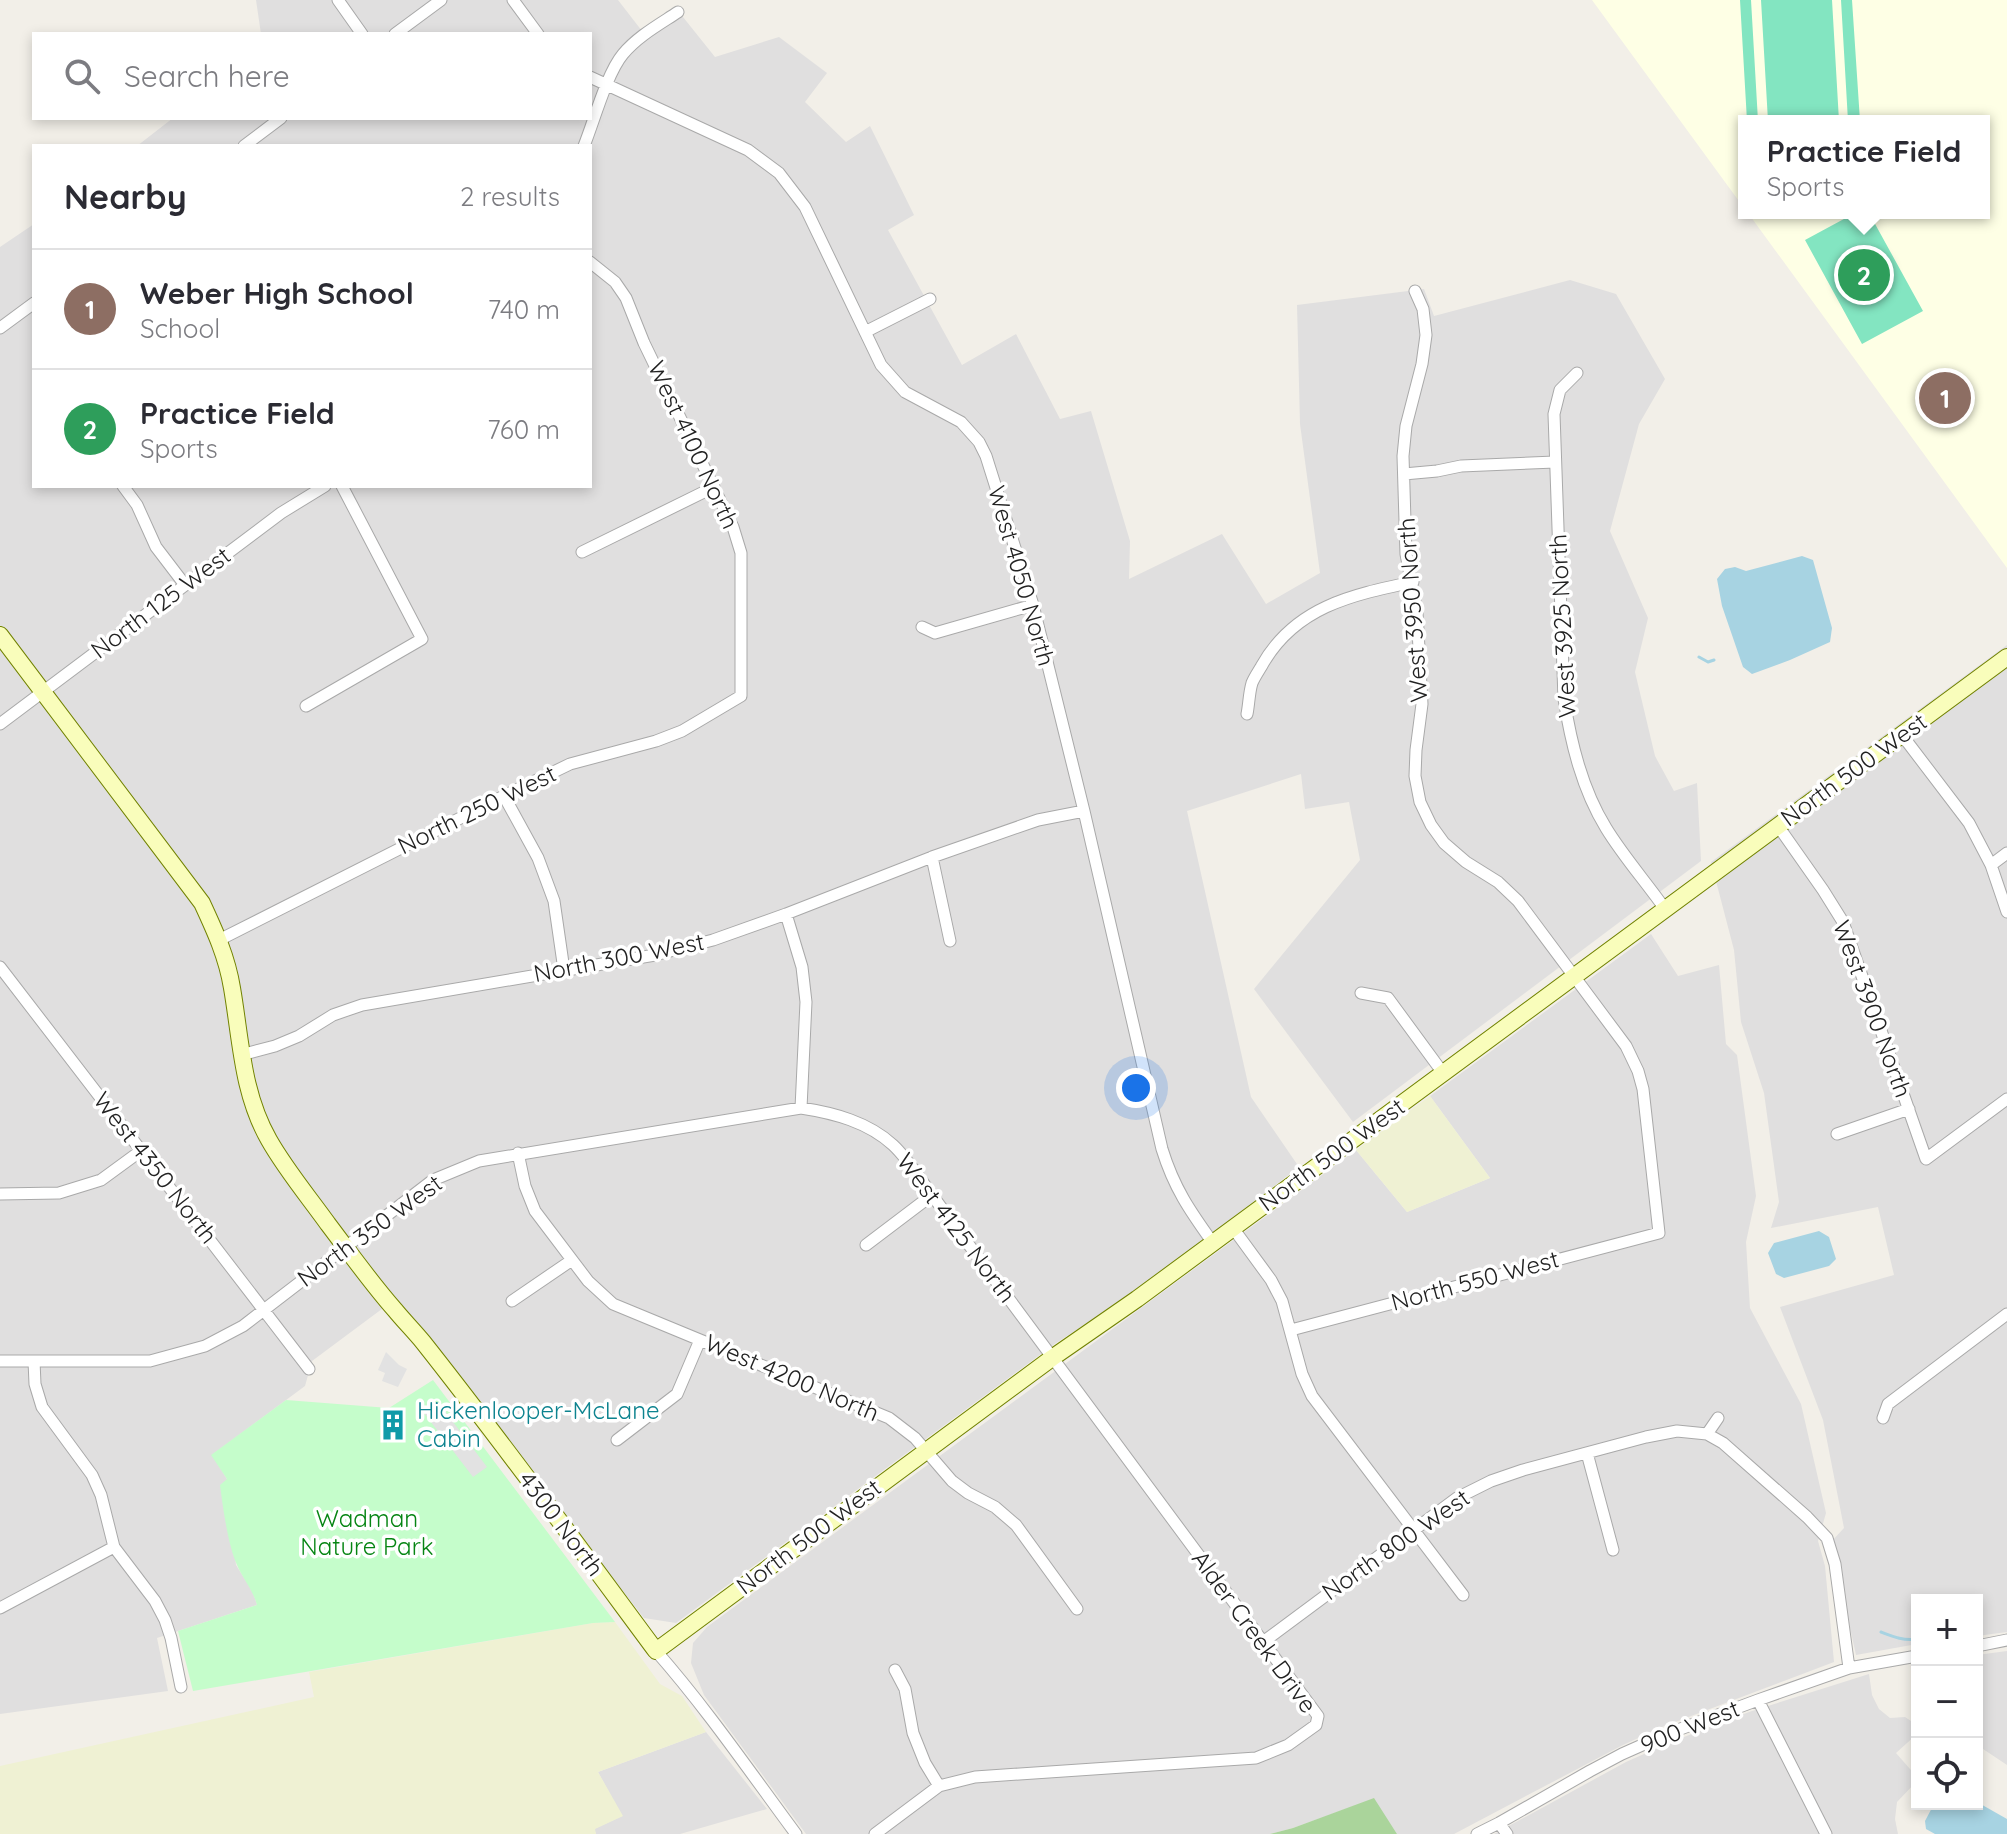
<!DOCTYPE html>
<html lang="en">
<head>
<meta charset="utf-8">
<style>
  body { margin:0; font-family:Quicksand,sans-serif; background:#f2f2f3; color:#2b2b33 }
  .controls { position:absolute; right:24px; bottom:24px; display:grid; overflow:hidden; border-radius:0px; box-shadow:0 4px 12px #0003 }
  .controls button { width:72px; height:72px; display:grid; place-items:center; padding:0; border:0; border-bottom:2px solid #e1e1e2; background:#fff; color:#2b2b33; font:40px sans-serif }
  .you { position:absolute; left:1136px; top:1088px; width:28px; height:28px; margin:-20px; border:6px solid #fff; border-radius:50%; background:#1a73e8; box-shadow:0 0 0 12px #1a73e833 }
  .badge { display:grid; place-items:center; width:52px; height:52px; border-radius:50%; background:#d40500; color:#fff; font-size:26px; font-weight:700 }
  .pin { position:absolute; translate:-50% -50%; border:4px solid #fff; box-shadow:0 2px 8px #0006 }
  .popup { position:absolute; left:1738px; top:115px; width:252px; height:104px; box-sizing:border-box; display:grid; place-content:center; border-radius:0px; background:#fff; filter:drop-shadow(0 2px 6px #0005); font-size:26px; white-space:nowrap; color:#7c7c81 }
  .popup b { font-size:30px; color:#2b2b33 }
  .popup::after { content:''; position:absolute; left:50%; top:100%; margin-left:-16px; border:16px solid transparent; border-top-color:#fff }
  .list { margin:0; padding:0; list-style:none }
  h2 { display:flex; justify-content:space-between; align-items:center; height:104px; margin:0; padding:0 32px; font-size:34px }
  h2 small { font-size:26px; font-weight:400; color:#7c7c81 }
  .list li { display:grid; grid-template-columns:52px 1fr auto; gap:24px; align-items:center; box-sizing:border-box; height:120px; padding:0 32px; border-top:2px solid #e1e1e2 }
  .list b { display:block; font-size:30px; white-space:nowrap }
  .list p { margin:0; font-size:26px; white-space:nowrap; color:#7c7c81 }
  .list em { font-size:26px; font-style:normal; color:#7c7c81 }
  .icon { flex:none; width:44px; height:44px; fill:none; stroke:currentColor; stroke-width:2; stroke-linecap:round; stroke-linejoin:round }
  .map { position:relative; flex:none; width:2007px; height:1834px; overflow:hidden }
  .search { position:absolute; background:#fff; box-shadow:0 4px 12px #0003; left:32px; top:32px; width:560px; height:88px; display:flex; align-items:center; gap:20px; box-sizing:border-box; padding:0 28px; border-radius:0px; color:#7c7c81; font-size:30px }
  .panel { position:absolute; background:#fff; box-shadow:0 4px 12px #0003; left:32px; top:144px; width:560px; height:344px; border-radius:0px }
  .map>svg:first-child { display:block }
</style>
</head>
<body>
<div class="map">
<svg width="2007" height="1834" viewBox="0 0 2007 1834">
  <rect width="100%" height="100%" fill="#f2efe8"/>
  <!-- residential -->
  <path fill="#e0dfdf" d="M256 0H618L642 31 675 7 715 57 779 37 827 73 805 102 846 142 870 126 914 215 888 230 962 365 1016 334 1060 419 1091 411 1130 541 1129 579 1222 534 1266 604 1320 573 1300 424 1297 305 1424 289 1434 316 1570 280 1616 294 1665 379 1639 424 1610 531 1648 618 1635 672 1655 756 1674 791 1697 783 1701 861 1353 1122 1254 989 1360 860 1349 802 1305 809 1301 774 1187 811 1251 1097 1299 1167 1134 1293 1056 1343 676 1623 644 1618 394 1300 312 1361 305 1386 212 1455 227 1479 236 1565 253 1592 257 1605 157 1638 168 1691 0 1714V247L34 224V486H590V146H137L173 118H590V34H261Z
    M2007 645V1632L1977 1636V1600H1917V1644L1856 1655 1831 1542 1844 1528 1823 1420 1780 1307 1894 1275 1878 1207 1771 1228 1779 1202 1764 1093 1741 1022 1734 950 1711 862Z
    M1651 934 1678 976 1719 965 1726 1044 1737 1055 1756 1196 1746 1242 1750 1308 1801 1404 1826 1513 1818 1541 1825 1566 1834 1662 1662 1727 1621 1746 1454 1834H1397L1373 1799 1293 1828 1270 1834H806L704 1695 691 1663 693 1643 707 1627 1356 1150 1407 1212 1490 1178 1430 1096Z
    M2007 1651V1765L1977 1745V1655Z
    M1869 1674 1872 1695 1879 1709 1890 1718 1905 1717 1917 1725V1734L1896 1753 1917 1777V1781L1897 1802 1895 1819 1898 1834H1494L1626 1762 1671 1742 1749 1712Z
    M706 1732 767 1809 680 1834H596L594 1829 622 1816 598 1772Z"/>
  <!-- education -->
  <path fill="#feffe5" d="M1592 0H2007V568L1748 213H1984V121H1744V208Z"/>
  <!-- farmland -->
  <path fill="#eff1d3" d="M1430 1096 1490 1178 1407 1212 1356 1150Z
    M615 1622 660 1684 682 1696 706 1732 598 1772 623 1816 595 1829 596 1834H0V1766L314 1697 309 1672 593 1623Z"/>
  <!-- forest -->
  <path fill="#aad49b" d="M1374 1798 1397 1834H1270L1293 1828Z"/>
  <!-- park -->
  <path fill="#c5fdcb" d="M433 1380 615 1622 593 1623 193 1691 178 1631 257 1605C253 1590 243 1579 237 1565 228 1545 223 1508 220 1485L227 1479 211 1455 286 1400 389 1408Z"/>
  <!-- pitch -->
  <path fill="#83e5c1" d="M1740 0H1751L1758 121H1747Z
    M1761 0H1832L1839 121H1768Z
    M1841 0H1852L1860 121H1848Z
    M1855 213H1869L1923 311 1862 344 1805 240Z"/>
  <!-- parking -->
  <path fill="#e2e2e2" d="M386 1352 399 1365 407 1369 398 1387 382 1381 385 1373 378 1370Z
    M438 1402 487 1467 473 1477 424 1413Z"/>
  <!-- water -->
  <path fill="#a7d3e2" d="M1802 556 1813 560 1832 628 1830 642 1790 660 1752 674 1743 667 1722 606 1717 579 1725 569 1735 567 1746 571Z
    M1819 1231 1829 1237 1836 1259 1829 1266 1784 1278 1776 1274 1768 1253 1774 1243Z
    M1977 1802 2007 1819V1834H1935L1926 1829 1925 1821 1934 1804H1977Z"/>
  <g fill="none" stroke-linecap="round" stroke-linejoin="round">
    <!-- stream -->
    <path stroke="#a7d3e2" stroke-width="3" d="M1699 657 1708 662 1714 660
      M1881 1632C1894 1637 1904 1641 1917 1639"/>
    <!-- street casing -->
    <g stroke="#a9a9a9" stroke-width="13">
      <path id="street" d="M338 0 362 34
        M513 0 538 34
        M395 34 441 0
        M590 77 748 150 779 173 805 207 881 365 905 392 961 422 979 442 986 456 1033 605 1084 811 1162 1149C1174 1188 1190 1211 1213 1243
        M244 146 281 118
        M584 146C594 121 607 73 623 54 638 36 660 24 678 12
        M0 328 34 303
        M865 332 930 299
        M1577 373 1560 390 1554 414 1564 699C1571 743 1582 789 1606 828 1623 856 1646 882 1665 909
        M1404 474 1437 471 1461 466 1555 462
        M123 486 137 505 156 547 185 585
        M582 552 714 487
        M922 627 935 633 1033 605
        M306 706 422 639 342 486
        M1247 714C1249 704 1249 693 1252 683 1254 678 1258 672 1261 667 1294 607 1351 595 1413 582
        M0 724 281 513 325 486
        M1902 735 1969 823 1991 865 2007 912
        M504 796 538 858 554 901 564 970
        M1778 826 1823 890 1843 922 1926 1159 2007 1099
        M932 857 950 941
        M1991 865 2007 853
        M786 914 802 967 806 1002 801 1108
        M219 940 504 796 570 764 656 741 682 731 741 696V553L733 527 644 343 626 298 615 282 590 262
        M0 967 309 1369
        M1361 993 1388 998 1443 1073
        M241 1055 275 1046 299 1036 333 1015 362 1005 655 955 713 940 786 914 932 857 1038 820 1084 811
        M1837 1134 1909 1109
        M518 1153 525 1186 535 1211 588 1281 613 1304 889 1418 915 1438 952 1481 968 1493 995 1507 1016 1525 1077 1609
        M0 1194 59 1193 101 1180 142 1150
        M1233 1228 1271 1280 1282 1301 1302 1374 1312 1396 1463 1595
        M866 1245 932 1195
        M512 1301 572 1260
        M1291 1330 1659 1233 1643 1089 1638 1071 1626 1046 1518 901 1498 882 1466 862 1444 843 1431 825 1420 802 1415 776 1416 750 1422 704 1417 612 1406 554 1403 456 1406 426 1422 364 1426 335 1423 309 1415 291
        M0 1361H150L205 1346 243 1326 433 1180 479 1161 801 1108C834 1113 868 1122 893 1145 908 1159 920 1179 932 1195L1318 1716 1316 1725 1288 1745 1256 1758 975 1777 939 1786 875 1834
        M34 1361 35 1384 42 1407 92 1475 101 1495 114 1547 155 1601 165 1620 171 1638 181 1687
        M1883 1418 1888 1404 2007 1314
        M1707 1434 1723 1443 1807 1517 1827 1538 1835 1564 1849 1668
        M617 1440 677 1394 700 1340
        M1587 1453 1613 1550
        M0 1608 114 1547
        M1263 1642 1457 1498 1491 1481 1523 1470 1646 1437 1677 1431 1707 1434 1718 1418
        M1977 1646 2007 1640
        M656 1651C707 1709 750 1772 796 1834
        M895 1670 905 1689 913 1733 925 1763 939 1786
        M1758 1700 1826 1834
        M1499 1823 1507 1834
        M1477 1834 1499 1823 1590 1771 1622 1754 1667 1734 1758 1700 1849 1668 1917 1656"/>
    </g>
    <!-- secondary casing -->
    <g stroke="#718200" stroke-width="18">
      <path id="secondary" d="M0 635 202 903C215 931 227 957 232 988 241 1040 242 1093 269 1140 286 1170 308 1196 328 1224 350 1253 371 1283 395 1310 404 1321 414 1331 423 1342 503 1443 579 1547 656 1651L1052 1358 1137 1299 2007 657"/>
    </g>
    <!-- street -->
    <use href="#street" stroke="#fff" stroke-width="11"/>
    <!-- secondary -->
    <use href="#secondary" stroke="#f9fdbb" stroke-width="16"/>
  </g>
  <!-- icons -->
  <defs>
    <g id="building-bare" transform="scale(2.4)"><path d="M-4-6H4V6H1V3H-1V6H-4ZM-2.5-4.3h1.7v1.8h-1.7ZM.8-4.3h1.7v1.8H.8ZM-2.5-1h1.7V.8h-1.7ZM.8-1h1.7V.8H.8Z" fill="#0f9aa8" stroke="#fff" stroke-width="2.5" paint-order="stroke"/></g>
  </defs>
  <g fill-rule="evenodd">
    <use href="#building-bare" x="393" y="1425"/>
  </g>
  <g text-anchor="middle" stroke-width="7" stroke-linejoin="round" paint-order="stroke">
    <!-- street labels -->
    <g font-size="24" fill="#222" stroke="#fff">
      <text transform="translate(693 445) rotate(65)" y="8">West 4100 North</text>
      <text transform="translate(1021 576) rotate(74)" y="8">West 4050 North</text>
      <text transform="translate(161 603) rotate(-37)" y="8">North 125 West</text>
      <text transform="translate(1413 610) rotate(-94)" y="8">West 3950 North</text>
      <text transform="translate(1563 626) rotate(-93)" y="8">West 3925 North</text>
      <text transform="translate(1854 770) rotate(-36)" y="8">North 500 West</text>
      <text transform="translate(477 810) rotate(-26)" y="8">North 250 West</text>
      <text transform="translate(619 958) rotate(-11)" y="8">North 300 West</text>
      <text transform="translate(1872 1009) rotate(70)" y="8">West 3900 North</text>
      <text transform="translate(1332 1155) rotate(-36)" y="8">North 500 West</text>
      <text transform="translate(155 1168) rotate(52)" y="8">West 4350 North</text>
      <text transform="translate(956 1228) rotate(53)" y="8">West 4125 North</text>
      <text transform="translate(370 1231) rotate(-36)" y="8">North 350 West</text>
      <text transform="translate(1475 1281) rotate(-15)" y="8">North 550 West</text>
      <text transform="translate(792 1378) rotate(23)" y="8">West 4200 North</text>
      <text transform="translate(561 1524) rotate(53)" y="8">4300 North</text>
      <text transform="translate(809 1537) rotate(-37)" y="8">North 500 West</text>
      <text transform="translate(1396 1545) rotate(-35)" y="8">North 800 West</text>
      <text transform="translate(1254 1632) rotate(54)" y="8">Alder Creek Drive</text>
      <text transform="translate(1690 1727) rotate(-22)" y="8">900 West</text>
    </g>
    <!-- culture labels -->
    <g font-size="24" fill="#0d838f" stroke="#fff" text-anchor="start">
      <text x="417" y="1419">Hickenlooper-McLane<tspan x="417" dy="28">Cabin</tspan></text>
    </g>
    <!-- park labels -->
    <g font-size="24" fill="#068513" stroke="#fff">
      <text x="367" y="1527">Wadman<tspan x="367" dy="28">Nature Park</tspan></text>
    </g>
  </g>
</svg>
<div class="controls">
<button>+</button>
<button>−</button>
<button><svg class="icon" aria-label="locate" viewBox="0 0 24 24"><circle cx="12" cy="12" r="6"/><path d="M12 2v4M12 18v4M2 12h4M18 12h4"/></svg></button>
</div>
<div class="you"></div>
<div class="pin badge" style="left:1945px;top:398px;background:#8d6e63">1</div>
<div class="pin badge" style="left:1864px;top:275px;background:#2e9e5b">2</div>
<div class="popup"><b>Practice Field</b>Sports</div>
<div class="search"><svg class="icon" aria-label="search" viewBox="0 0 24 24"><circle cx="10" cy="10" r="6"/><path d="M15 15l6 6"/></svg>Search here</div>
<section class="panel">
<h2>Nearby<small>2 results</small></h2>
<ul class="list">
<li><span class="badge" style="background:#8d6e63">1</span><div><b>Weber High School</b><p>School</p></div><em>740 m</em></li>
<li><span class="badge" style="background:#2e9e5b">2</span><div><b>Practice Field</b><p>Sports</p></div><em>760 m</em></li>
</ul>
</section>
</div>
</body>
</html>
